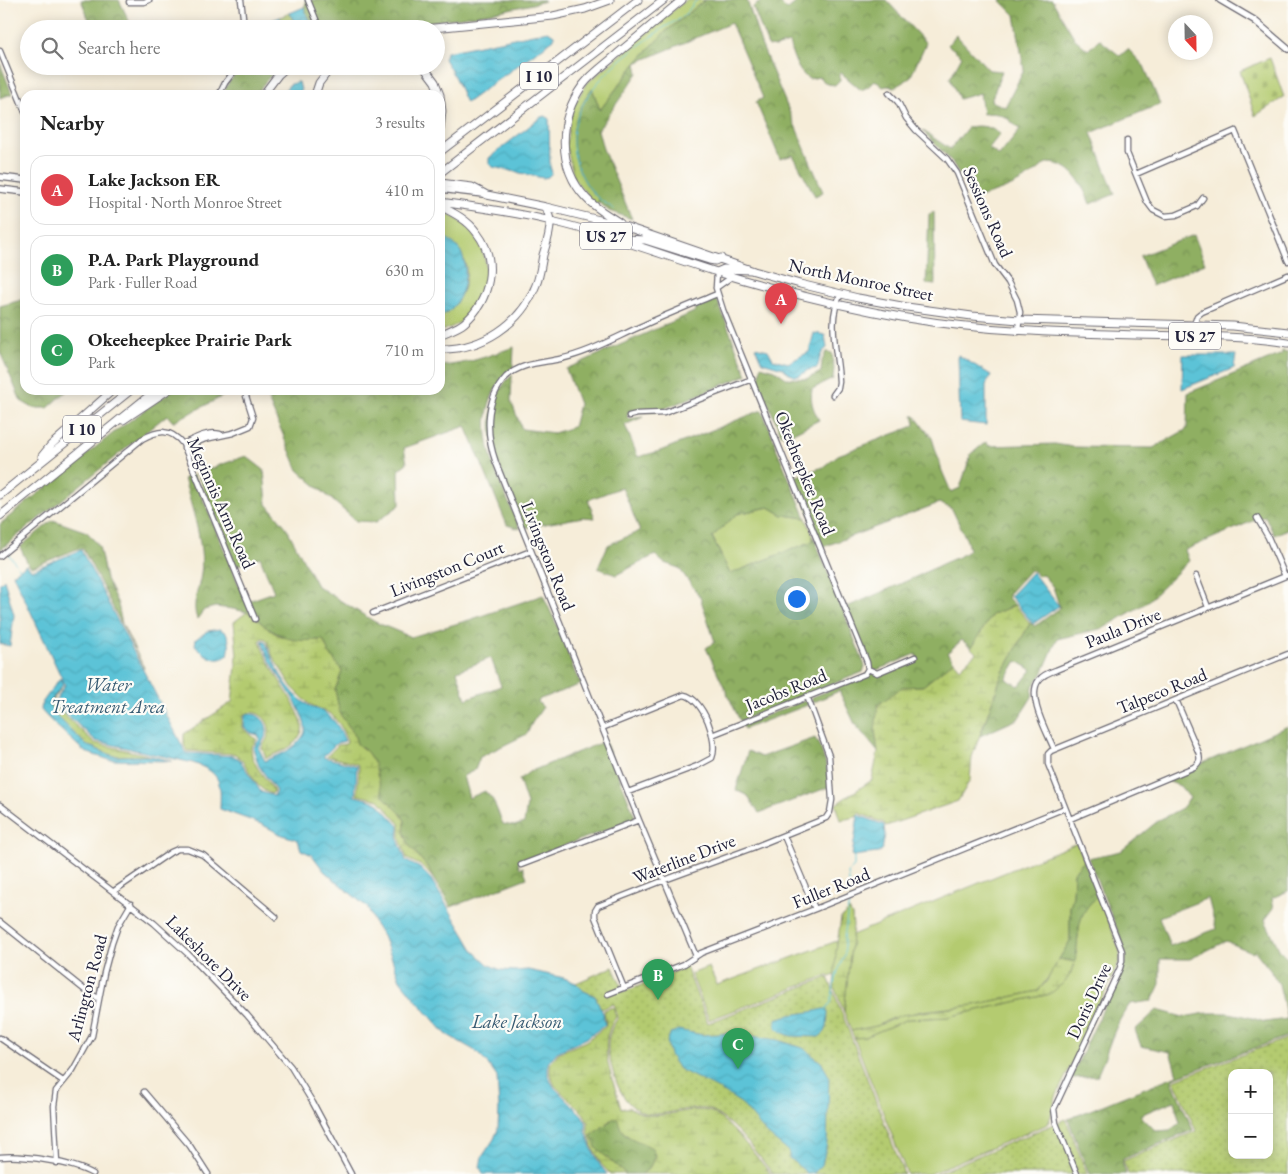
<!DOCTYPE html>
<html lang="en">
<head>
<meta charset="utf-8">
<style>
  body { margin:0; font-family:"EB Garamond",serif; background:#f2f2f2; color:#222 }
  .controls { position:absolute; right:15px; bottom:15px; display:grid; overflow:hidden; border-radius:10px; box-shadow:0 2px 12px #0003 }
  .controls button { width:45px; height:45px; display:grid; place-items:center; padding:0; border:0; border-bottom:1px solid #e0e0e0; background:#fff; color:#222; font:25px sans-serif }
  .compass { position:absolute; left:1168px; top:15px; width:45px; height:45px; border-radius:50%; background:#fff; box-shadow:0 2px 12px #0003; rotate:158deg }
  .you { position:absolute; left:796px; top:598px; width:18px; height:18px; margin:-12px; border:4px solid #fff; border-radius:50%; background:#1a73e8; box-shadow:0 0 0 8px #1a73e833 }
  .badge { display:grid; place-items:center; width:32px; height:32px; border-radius:50%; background:#1a73e8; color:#fff; font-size:16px; font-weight:700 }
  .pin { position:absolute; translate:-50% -41px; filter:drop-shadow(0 1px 2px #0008) }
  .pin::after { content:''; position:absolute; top:26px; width:18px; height:15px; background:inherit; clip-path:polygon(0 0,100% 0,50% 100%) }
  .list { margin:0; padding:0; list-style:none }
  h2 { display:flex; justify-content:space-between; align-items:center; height:65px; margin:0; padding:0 20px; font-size:21px }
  h2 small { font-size:16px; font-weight:400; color:#767676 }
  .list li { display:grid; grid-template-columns:32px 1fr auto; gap:15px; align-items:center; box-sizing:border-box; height:70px; margin:0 10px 10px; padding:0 10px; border:1px solid #e0e0e0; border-radius:15px }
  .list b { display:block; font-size:19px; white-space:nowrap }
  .list p { margin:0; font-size:16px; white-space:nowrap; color:#767676 }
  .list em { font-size:16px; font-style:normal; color:#767676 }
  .icon { flex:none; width:28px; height:28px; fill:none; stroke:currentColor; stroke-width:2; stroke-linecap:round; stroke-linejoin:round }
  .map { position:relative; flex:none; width:1288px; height:1174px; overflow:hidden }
  .search { position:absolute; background:#fff; box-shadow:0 2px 12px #0003; left:20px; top:20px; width:425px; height:55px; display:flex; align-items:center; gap:12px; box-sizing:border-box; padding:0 18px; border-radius:28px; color:#767676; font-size:19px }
  .panel { position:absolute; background:#fff; box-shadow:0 2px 12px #0003; left:20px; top:90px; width:425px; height:305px; border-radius:15px }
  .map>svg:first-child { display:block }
</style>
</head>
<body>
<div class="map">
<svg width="1288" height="1174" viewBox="0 0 1288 1174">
  <defs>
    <pattern id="forest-crowns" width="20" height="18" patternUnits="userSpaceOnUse" patternTransform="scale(1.25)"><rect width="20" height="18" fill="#8faf62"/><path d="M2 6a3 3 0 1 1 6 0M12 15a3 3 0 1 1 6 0" fill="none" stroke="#748e52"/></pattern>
    <pattern id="wetland-marsh" width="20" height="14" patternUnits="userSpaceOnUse" patternTransform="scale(1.25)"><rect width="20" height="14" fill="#b4cb6f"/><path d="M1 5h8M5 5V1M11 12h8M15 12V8" fill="none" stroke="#9aae61"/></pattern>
    <pattern id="cemetery-stones" width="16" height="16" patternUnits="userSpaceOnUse" patternTransform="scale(1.25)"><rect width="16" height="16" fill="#b4cb6f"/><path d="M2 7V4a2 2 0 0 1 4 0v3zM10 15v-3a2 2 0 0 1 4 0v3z" fill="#9aae61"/></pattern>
    <pattern id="park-dots" width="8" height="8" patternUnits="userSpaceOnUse" patternTransform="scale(1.25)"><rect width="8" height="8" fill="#b4cb6f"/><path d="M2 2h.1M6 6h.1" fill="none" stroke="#9aae61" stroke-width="1.8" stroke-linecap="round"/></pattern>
    <pattern id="water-waves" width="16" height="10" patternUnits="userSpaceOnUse" patternTransform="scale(1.25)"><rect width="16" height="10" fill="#5bc3d7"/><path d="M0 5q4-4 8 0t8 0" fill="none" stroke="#4fa7b9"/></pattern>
  </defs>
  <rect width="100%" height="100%" fill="#fdfcf7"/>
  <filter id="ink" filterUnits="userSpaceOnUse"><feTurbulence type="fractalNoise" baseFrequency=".02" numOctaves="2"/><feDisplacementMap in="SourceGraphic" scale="10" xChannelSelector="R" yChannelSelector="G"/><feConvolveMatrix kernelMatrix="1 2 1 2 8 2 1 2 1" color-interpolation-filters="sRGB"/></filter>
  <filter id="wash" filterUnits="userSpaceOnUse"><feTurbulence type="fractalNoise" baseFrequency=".0096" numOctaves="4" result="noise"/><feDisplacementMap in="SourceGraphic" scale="20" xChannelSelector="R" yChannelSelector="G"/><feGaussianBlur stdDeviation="1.12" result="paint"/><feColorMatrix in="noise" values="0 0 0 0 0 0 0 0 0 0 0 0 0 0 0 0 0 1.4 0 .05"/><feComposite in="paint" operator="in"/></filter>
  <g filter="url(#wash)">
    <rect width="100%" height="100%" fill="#f6edd9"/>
    <!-- green -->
    <path fill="#b4cb6f" stroke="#6b7655" d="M686 0H705L664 33 636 63 600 110 592 88 600 199 596 205 574 179 566 145 572 109 586 84Z
      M290 13 297 29H285L280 17Z
      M440 211C501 230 502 316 440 331V316C457 309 471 281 465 263 461 250 451 241 440 234Z
      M769 507 783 515 806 518 813 535V541L730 574 712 536 737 514Z
      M1077 843 1084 860 1074 872 1073 896 1070 907V941L1056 967 1038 991 974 1005 922 1011 890 1019 877 1026 851 1031 844 1012 852 935Z
      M1099 896 1120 951V960L1056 1097C1053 1106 1052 1115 1048 1124L929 1174H907L854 1038 865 1037 908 1019 947 1017 1050 994 1073 969 1080 922 1084 909 1091 902Z
      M837 941 835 975 830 977 828 975 709 1020 691 974 709 967 717 985Z"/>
    <!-- forest -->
    <path fill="url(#forest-crowns)" stroke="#58684e" fill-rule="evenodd" d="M81 0H119L133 29H124L122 26 89 20Z
      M305 0H544L545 1C472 19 387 29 312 29L304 7 306 3Z
      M705 0H747L761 44 823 192 815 196 793 155 780 159 756 102 763 98 731 23 636 63 638 73 598 130 603 149 632 219 609 211 598 202 599 199C590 192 583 180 579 170 567 137 573 117 592 88L600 110 636 63 664 33Z
      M763 0H777L787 10 799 0H886L926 43 910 78 895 87 887 86 883 87 875 80 868 87 861 90 840 72V80L835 85 827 84 819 77 809 79C797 72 793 56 789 43L775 47 768 46 753 7Z
      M1000 0H1052L1075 39 1088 50 1099 39 1120 56 1128 49 1144 66 1160 104 1091 133 1115 194 1090 204C1081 182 1073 163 1046 163 1026 182 999 193 973 198L952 162 922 130 950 149 968 127C982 125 989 126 1000 134L989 148 999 156 1020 130C1008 118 1001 111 983 114L980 93 959 99 950 78 962 56 948 45 956 35 989 70 1002 71 991 101 1005 107 1024 70 1015 15Z
      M0 63 12 94 0 98Z
      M243 66H278L255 95H222L229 82Z
      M934 212 935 285 926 284 929 214Z
      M1194 235 1205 263 1152 286 1140 256Z
      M716 297 747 375 656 412H637L627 415 628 419 643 417 625 425 638 457 660 451 762 410 775 442 774 443 806 518 783 515 769 507 737 514 712 537 730 574 813 541V535L865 666 863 672 740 721 706 648 715 642 700 597 679 568 664 563 655 555 616 575 598 568 608 545 640 531 622 487 588 500 595 518 583 517 524 528C506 483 467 416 512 375L511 401 522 429 554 433 573 427 579 404 566 369 694 312 698 305Z
      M25 299V390H68L48 408H33L21 401 0 352V306Z
      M514 347 513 369C503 376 497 385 492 396 474 440 504 488 520 529L507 525 466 426 404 448 407 463 399 469 400 505 376 522 356 521 298 470 264 390H440V366C469 364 487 356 514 347Z
      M1282 351 1288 352V529L1274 535 1265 516 1260 518 1258 515 1254 517 1255 520 1185 550 1189 561 1146 603 1104 628 1057 639 1042 674 1033 686 1032 697 1018 719 980 736 1002 674 1030 623 1035 626 1060 608 1053 587 1042 574 1038 576 1033 571 1030 570 1008 594V598L1015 605 992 615 971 648 962 640 947 653 954 661 923 686 902 687 875 730 878 752 855 724 839 691 812 703V697L865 677 869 672 878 675 918 658 916 654 877 670 870 668 847 607C879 593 911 580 942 564 952 559 961 557 969 550L967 541 952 509 939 503 823 547 794 477 823 467 838 455 914 426 915 424 913 416H915L932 438 942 471 951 492 960 488 971 454 986 442 989 446 1055 444 1073 447 1153 448 1187 429 1188 393 1282 354ZM1017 661 1032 670 1019 686 1006 679Z
      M826 352 832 353 834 368 833 379 812 389C810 402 813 409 819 420L787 436 781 434 759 382 761 366 775 370 786 378 806 379 821 372 822 361Z
      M173 390H240L231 392 173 422 167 415 0 550V524L117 430Z
      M246 456 264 470 267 504 286 527 317 586 375 622 411 637 469 620 543 595 559 630 576 675 582 684 540 699 538 702 543 707 532 723 527 734 480 757 475 770 463 776 469 798 485 791 493 800 503 824 514 826 524 823 527 804 519 780 529 772 605 741 636 819 518 863 520 868 523 867 527 878 451 907 432 877 429 869 409 845 404 832 405 821 400 813 383 796 367 752 357 744 354 734 340 714 335 690 342 671 329 653 323 640 292 641 265 627 256 617 247 612 233 609 215 607 204 610 197 619C191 604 199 589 201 574 205 544 191 507 184 478L193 475 246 602 274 592 260 557 236 566 197 473ZM491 658 501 686 466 699 457 671Z
      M53 520 87 532 99 546 106 579 118 604 122 624 144 668 83 549H77L32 567 28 564 20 547Z
      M806 700 808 705 744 729 742 725Z
      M1288 726V891L1272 898 1274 908 1265 920 1279 949 1288 959V1036L1173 1078 1172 1081 1193 1130 1123 1159 1122 1162 1126 1174H1089L1068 1119 1177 1075 1170 1052 1141 1046 1135 1030 1157 1010 1183 1017 1207 1013H1229L1249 1017 1265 1022 1287 1019 1279 984 1270 970 1255 951 1253 953 1226 941 1190 959H1160V984L1152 1001 1130 1004C1114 1024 1108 1052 1097 1076L1074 1078 1071 1077 1126 960 1123 944 1088 858 1121 851 1159 820 1182 808 1190 798 1180 786 1167 781 1195 770 1201 764ZM1208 898 1216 929 1170 946 1159 917ZM1174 1101 1180 1123 1170 1130 1156 1131 1140 1115Z
      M815 738C824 753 828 769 829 787L759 813 747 795 736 790 748 751 761 757Z
      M1084 860 1099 896C1074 913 1080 936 1075 962L1059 959 1070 941V907L1073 896 1074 872Z
      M614 1118 619 1119 625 1135 652 1147 655 1155 650 1167 642 1174H626L597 1149 591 1136Z"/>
    <!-- wetland -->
    <path fill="url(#wetland-marsh)" stroke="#6b7655" d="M1015 605 1030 623 1002 674 972 757 970 780 958 801 886 826 884 823 859 813 856 817 841 820 836 804 872 780 878 752 875 730 878 705 902 687 923 686 954 661 960 668 976 653 971 648 992 615Z
      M247 612C256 617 258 621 266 627 285 642 300 641 323 640L329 653 342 671 335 690 340 714 354 734 357 744 367 752 374 763 383 796 400 813 405 821 404 832 409 845 429 869 432 877 422 866 407 859 400 839V824L379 800 357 795 359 767 357 764 327 756 338 745 346 744 347 741 340 725 331 714 309 704 292 687 273 657 266 639 262 638 260 640C264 665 307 714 302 731 301 734 298 739 296 741 289 750 276 753 266 758L262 748C264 743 268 738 269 733 271 719 254 706 243 716V728L257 740 251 747 252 756 257 767 274 791 272 794C251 788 251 765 235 754L187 751 184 745V734L232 702 237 656 234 622Z
      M61 688 52 701V704L95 743 152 756H114L86 745 54 713 50 707V702Z
      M849 910 852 915 853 926 844 1012 834 987 836 951 841 918Z
      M1059 959 1075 962 1073 969 1066 981 1050 994 947 1017 908 1019 865 1037 854 1038 851 1031 877 1026 901 1015 974 1005 1038 991 1046 982Z
      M613 1007 616 1017C595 1046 614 1079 621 1109L629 1107C657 1126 678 1106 708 1111 725 1115 759 1160 771 1174H642L650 1167 655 1155 652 1148C637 1139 621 1139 618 1119L614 1118 591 1136 597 1149 626 1174H610L601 1164 592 1146 588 1131V1122L584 1114 555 1086 550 1075V1064L558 1053 586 1041 606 1026 604 1010Z"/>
    <!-- cemetery -->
    <path fill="url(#cemetery-stones)" stroke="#6b7655" d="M1270 58 1284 97 1255 116 1240 71Z"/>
    <!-- park -->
    <path fill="url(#park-dots)" stroke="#6b7655" fill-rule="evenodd" d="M613 967 624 992 686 967 708 1023 828 977 904 1174H773C755 1152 738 1126 712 1111 707 1108 699 1109 693 1109 680 1109 664 1115 652 1114 628 1113 617 1088 612 1068 606 1050 606 1034 618 1018L614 1004 601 1009 595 996 584 991 576 983Z
      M1288 1038V1174H1128L1123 1161 1196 1131 1174 1080ZM1232 1073H1269V1155H1232Z
      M1066 1119 1087 1174H935Z"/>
    <!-- water -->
    <path fill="url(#water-waves)" stroke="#3e7289" d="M304 7 312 29H297L290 13Z
      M280 17 285 29H262V24Z
      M548 31 554 35V39L466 103 454 76 444 59 446 52Z
      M296 82H299L301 90 300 95H281L289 85Z
      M546 116 549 119 550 166 552 173 548 177 543 178 493 167 489 164V158L541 117Z
      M440 234C447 238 456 244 461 252 471 272 463 308 440 316Z
      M814 333 825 335 827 348C819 353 820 361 817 368L808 370 799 376H795L790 374 783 368 762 362 755 347 768 350 773 359 788 363 809 352Z
      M958 355 991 375 986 385V425L960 422Z
      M1183 355H1236L1234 368 1182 389Z
      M81 550 186 753 234 756 239 759 261 792 274 796 276 791 259 766 253 748 260 739 258 735 251 733 244 727 245 716C254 710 267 719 267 731 267 736 261 744 259 749L265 761C273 757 283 754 290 749 295 746 303 738 305 732 309 711 266 666 262 640L265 641C274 664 286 691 308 705 312 708 318 709 322 711 335 718 340 729 345 741L337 743 323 757 357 766 355 796 377 802 399 826 398 839 406 861 420 868 431 879 474 951 489 965 501 970 515 971 528 970 564 978 576 983 584 991 595 996 603 1013 605 1025 585 1039 557 1052 548 1063V1076L554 1087 582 1115 586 1122V1131L591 1147 600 1165 607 1174H483L480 1167 482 1157 494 1139 498 1129 499 1108 497 1077 488 1064 474 1050 446 1034 416 1000 400 980 383 936 375 925 368 908 324 871 312 855 301 850 298 840 280 834 261 824 220 809C221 781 221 773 193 763L96 741 54 703 65 685 13 574 26 565 32 570Z
      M1032 572 1059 606 1033 624 1010 596Z
      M4 579 14 615 10 646 0 644V583Z
      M220 629 226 633C230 640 230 647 228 655 216 665 204 655 195 645L196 639 208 631Z
      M60 678 63 685 50 702V707L54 713 86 745 114 756H152L172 761 110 760 85 752 48 718 41 710 42 703Z
      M858 815 884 825 885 835 882 850 878 853 852 856Z
      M823 1009H826L828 1012 827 1027 825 1032 819 1037 791 1036 781 1032 776 1027V1019C791 1013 808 1014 823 1009Z
      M678 1030 703 1035 732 1033 778 1040 803 1048 821 1062 829 1076 827 1143 822 1165 814 1173H807L789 1158V1152L767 1134 741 1103 717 1088 679 1069 670 1055 667 1041 671 1033Z"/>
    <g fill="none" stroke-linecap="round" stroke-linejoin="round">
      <!-- stream -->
      <path stroke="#5bc3d7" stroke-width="1" d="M614 209C608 205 601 201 596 196 583 183 574 162 573 145 570 93 627 53 665 27 672 23 679 19 685 14 689 11 692 4 697 0
        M9 555 20 569
        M850 890 848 872 854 867V856
        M825 1010 831 1003 835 979 845 953 844 939 849 901"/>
    </g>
  </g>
  <g filter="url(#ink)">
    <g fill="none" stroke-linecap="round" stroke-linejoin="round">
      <!-- minor casing -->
      <g stroke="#6c6972" stroke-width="7">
        <path id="minor" d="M241 0 243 17
          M308 0 320 29
          M129 2H144L149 0
          M0 51 25 112
          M889 93 898 102 906 118 916 130 947 159 957 173 995 265 1008 282 1017 300 1020 312 1018 332
          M219 95 225 83 238 66
          M1127 140V153L1147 202 1153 210 1165 216 1176 215 1197 206 1203 198
          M1136 174 1235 131 1288 261
          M717 272 716 288 723 310 867 662 868 669
          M716 288 733 276
          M1194 325 1197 316 1202 312 1288 275
          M833 395 838 388 839 382C838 352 826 321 841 294
          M629 416 637 414 664 413 752 379
          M183 444C194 439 207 431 220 434
          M184 448 205 439 233 433 250 426 253 418 246 396
          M1257 518 1268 537 1285 576
          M0 556 142 439C159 430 170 428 183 444L255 619
          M1196 576 1208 607
          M373 613 531 551
          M868 669 877 673 915 657
          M602 728 684 695C703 698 719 741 712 758L697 766 628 792
          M712 735 865 674 868 669
          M1054 749C1047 732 1026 696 1039 680 1043 675 1050 672 1056 670L1288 575
          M0 805 154 923 188 954 247 1015 291 1067 313 1103 351 1174
          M1070 819 1194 767C1200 762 1201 759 1198 751L1176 700
          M784 836 815 909
          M521 865 639 820
          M114 891 171 852 178 849H188L203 855 276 917
          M0 922 86 991 98 998
          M696 956 639 820 496 463C486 435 484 401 506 377 520 363 542 363 560 359 589 353 616 337 644 325 668 314 693 304 717 294
          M624 988 595 917V911L598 906 670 878 752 848 826 818 830 812 832 800 829 756 807 696
          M608 994 684 964 701 953 815 909 1065 808
          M0 1038 63 1081
          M144 1092 190 1146 208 1174
          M0 1157C24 1155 72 1162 93 1174
          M57 1163 54 1106 56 1091 73 1070 92 1036 104 973 112 943 118 926 131 904
          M1077 1174 1056 1123 1054 1109 1120 968 1122 961V951L1048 764V754L1051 751 1288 654"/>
      </g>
      <!-- major casing -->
      <g stroke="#6c6972" stroke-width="8">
        <path id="major" d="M1220 0 1254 20 1288 49
          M0 177 25 180
          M0 189 25 192
          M440 189 483 194"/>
      </g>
      <!-- highway casing -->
      <g stroke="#6c6972" stroke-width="9">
        <path id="highway" d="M424 29 553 16 585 9 610 0
          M423 66 435 82 440 95
          M263 95 278 75 288 66
          M315 95 319 83 332 66
          M440 96 442 111 440 129
          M440 152 638 0
          M440 173 664 0
          M440 183 472 187 487 195 546 207 624 226 754 271 800 284 858 298 907 307 972 316 1019 320 1233 326 1288 332
          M440 202C477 207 515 212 551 221 608 234 662 255 717 272 780 291 843 307 907 318 983 331 1060 333 1136 335 1187 336 1238 335 1288 343
          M440 206C454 213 468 220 477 233 499 261 490 301 464 323 458 328 448 331 440 335
          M620 223C608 215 595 208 586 198 557 167 558 119 583 85 592 73 606 64 617 54 639 36 660 18 682 0
          M625 239 645 240 709 260 715 261 721 258
          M717 272 724 269 751 270
          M440 349C482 350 521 324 536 285 540 276 541 265 543 255 546 245 551 232 550 221 550 217 547 211 546 207
          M123 420 168 390
          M42 456 51 445 113 390
          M0 495 131 390
          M0 516 156 390"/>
      </g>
      <!-- minor -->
      <use href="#minor" stroke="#fff" stroke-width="4.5"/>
      <!-- major -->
      <use href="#major" stroke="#fff" stroke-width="5.5"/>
      <!-- highway -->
      <use href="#highway" stroke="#fff" stroke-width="7"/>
    </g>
  </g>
  <g text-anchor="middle" stroke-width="4.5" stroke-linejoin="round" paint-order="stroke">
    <!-- shield labels -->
    <g fill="#fdfcf7" stroke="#646373" stroke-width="1">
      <rect x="520" y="62.5" width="38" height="27" rx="4"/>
      <rect x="580" y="222.5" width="52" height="27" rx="4"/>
      <rect x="1169" y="322.5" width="52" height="27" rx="4"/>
      <rect x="63" y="415.5" width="38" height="27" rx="4"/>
    </g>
    <g font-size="16" font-weight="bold" fill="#22223b">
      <text x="539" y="82">I 10</text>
      <text x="606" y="242">US 27</text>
      <text x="1195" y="342">US 27</text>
      <text x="82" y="435">I 10</text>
    </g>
    <!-- street labels -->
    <g font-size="18" fill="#22223b" stroke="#fdfcf7">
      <text transform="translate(988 212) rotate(66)" y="6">Sessions Road</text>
      <text transform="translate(861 280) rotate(12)" y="6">North Monroe Street</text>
      <text transform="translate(805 473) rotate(68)" y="6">Okeeheepkee Road</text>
      <text transform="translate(221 503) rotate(66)" y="6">Meginnis Arm Road</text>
      <text transform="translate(548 556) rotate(68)" y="6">Livingston Road</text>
      <text transform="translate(447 569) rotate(-22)" y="6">Livingston Court</text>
      <text transform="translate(1123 628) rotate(-22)" y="6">Paula Drive</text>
      <text transform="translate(786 690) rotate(-22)" y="6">Jacobs Road</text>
      <text transform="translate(1162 691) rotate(-22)" y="6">Talpeco Road</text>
      <text transform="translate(684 859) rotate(-21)" y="6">Waterline Drive</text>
      <text transform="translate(831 888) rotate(-22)" y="6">Fuller Road</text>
      <text transform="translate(209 958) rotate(45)" y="6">Lakeshore Drive</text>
      <text transform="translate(87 988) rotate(-75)" y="6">Arlington Road</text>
      <text transform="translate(1089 1001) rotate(-65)" y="6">Doris Drive</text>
    </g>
    <!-- water labels -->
    <g font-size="19" font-style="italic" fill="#365a72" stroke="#fdfcf7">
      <text x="108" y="691">Water<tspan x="108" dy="22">Treatment Area</tspan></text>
      <text x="517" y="1028">Lake Jackson</text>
    </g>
  </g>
</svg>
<div class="controls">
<button>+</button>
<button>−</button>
</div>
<svg class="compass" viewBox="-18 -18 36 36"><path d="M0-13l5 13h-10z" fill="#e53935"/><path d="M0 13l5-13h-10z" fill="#767676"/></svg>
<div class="you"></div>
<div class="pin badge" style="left:781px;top:324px;background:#e0444e">A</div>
<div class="pin badge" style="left:658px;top:1000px;background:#2e9e5b">B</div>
<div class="pin badge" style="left:738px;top:1069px;background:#2e9e5b">C</div>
<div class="search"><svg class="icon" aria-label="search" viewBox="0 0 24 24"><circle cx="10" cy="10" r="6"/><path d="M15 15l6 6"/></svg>Search here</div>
<section class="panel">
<h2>Nearby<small>3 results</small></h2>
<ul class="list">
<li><span class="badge" style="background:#e0444e">A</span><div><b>Lake Jackson ER</b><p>Hospital · North Monroe Street</p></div><em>410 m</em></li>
<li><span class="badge" style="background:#2e9e5b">B</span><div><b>P.A. Park Playground</b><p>Park · Fuller Road</p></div><em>630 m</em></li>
<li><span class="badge" style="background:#2e9e5b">C</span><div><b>Okeeheepkee Prairie Park</b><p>Park</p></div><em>710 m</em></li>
</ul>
</section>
</div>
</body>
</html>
